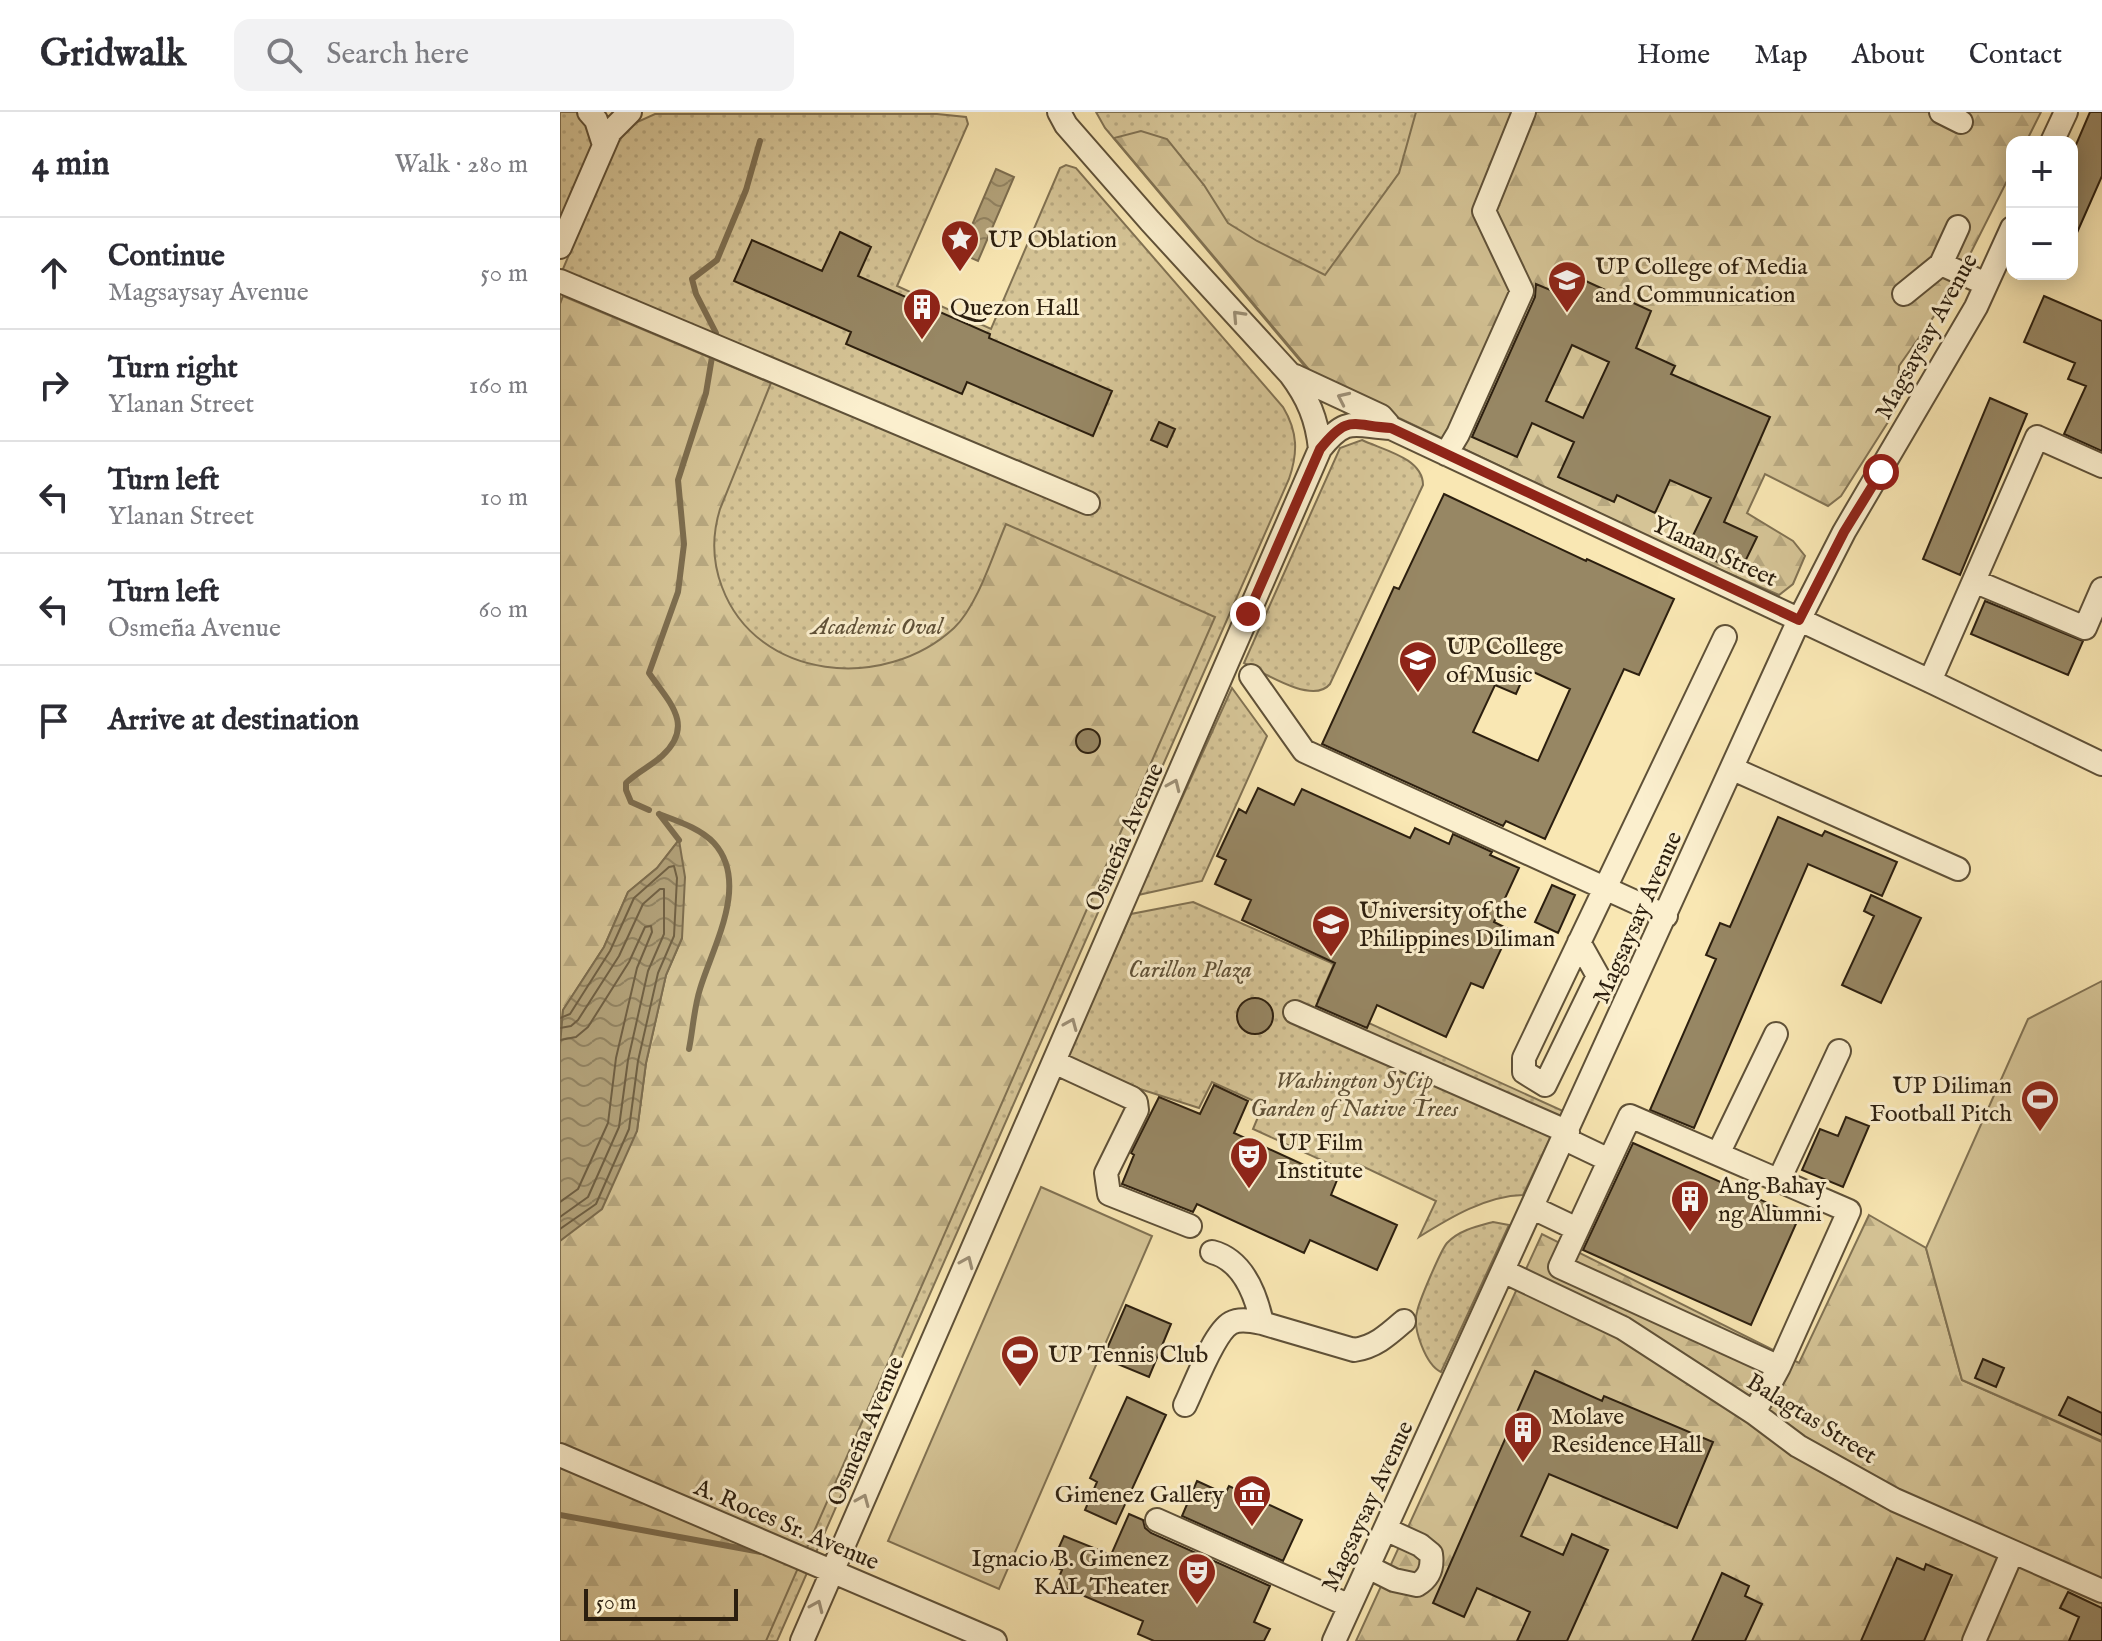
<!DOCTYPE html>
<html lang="en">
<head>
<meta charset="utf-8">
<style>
  body { margin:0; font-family:"IM FELL English",serif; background:#f2f2f3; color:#2b2b33 }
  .controls { position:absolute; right:24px; top:24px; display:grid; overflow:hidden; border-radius:16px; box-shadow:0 4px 20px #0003 }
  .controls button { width:72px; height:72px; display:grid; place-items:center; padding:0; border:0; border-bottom:2px solid #e1e1e2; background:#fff; color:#2b2b33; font:40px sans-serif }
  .scale { position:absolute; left:24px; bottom:20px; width:154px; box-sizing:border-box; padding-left:8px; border:4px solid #2c1f0f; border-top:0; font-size:22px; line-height:28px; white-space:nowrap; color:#2c1f0f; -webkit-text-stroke:6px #fbefce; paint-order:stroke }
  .stop { position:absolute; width:24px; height:24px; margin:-18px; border:6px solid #8f2418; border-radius:50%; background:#fff }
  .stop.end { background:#8f2418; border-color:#fff; box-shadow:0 2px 8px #0008 }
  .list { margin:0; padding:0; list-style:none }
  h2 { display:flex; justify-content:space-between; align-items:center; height:104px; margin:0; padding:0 32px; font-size:34px }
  h2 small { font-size:26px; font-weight:400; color:#7c7c81 }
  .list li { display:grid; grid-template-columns:52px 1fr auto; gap:24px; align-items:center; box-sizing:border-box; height:112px; padding:0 32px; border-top:2px solid #e1e1e2 }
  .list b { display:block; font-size:30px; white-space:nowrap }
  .list p { margin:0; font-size:26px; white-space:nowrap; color:#7c7c81 }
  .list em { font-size:26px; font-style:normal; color:#7c7c81 }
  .icon { flex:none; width:44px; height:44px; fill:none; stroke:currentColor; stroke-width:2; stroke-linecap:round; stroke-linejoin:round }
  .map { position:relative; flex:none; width:1542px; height:1529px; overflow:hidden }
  header { display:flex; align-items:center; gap:48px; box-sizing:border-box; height:112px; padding:0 40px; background:#fff; border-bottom:2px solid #e1e1e2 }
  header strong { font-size:38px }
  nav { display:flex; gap:44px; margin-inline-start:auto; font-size:28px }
  .search { width:560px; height:72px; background:#f2f2f3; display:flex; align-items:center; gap:20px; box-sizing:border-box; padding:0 28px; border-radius:16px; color:#7c7c81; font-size:30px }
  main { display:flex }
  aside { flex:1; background:#fff }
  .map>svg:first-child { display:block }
</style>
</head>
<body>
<header>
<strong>Gridwalk</strong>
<div class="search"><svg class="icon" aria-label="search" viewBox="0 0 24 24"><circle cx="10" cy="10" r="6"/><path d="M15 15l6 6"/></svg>Search here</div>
<nav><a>Home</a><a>Map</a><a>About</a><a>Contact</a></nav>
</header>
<main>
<aside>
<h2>4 min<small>Walk · 280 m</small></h2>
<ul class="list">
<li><svg class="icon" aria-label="ahead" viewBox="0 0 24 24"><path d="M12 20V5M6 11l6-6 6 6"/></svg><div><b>Continue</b><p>Magsaysay Avenue</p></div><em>50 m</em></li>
<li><svg class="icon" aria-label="right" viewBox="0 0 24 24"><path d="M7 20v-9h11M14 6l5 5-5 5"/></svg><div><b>Turn right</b><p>Ylanan Street</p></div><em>160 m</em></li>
<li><svg class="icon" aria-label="left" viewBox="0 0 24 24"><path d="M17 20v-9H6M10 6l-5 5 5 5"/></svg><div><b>Turn left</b><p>Ylanan Street</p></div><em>10 m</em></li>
<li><svg class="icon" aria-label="left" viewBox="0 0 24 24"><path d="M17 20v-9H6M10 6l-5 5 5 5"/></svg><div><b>Turn left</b><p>Osmeña Avenue</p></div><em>60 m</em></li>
<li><svg class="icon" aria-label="arrive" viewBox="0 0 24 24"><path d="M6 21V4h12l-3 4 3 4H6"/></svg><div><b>Arrive at destination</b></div></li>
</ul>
</aside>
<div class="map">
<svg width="1542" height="1529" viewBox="0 0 1542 1529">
  <defs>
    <pattern id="green-dots" width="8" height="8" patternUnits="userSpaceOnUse" patternTransform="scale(2)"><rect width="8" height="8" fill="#d6c597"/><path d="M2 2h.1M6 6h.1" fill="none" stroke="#b8a981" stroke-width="1.8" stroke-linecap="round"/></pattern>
    <pattern id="forest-firs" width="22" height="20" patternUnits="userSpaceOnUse" patternTransform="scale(2)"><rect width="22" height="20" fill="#d6c597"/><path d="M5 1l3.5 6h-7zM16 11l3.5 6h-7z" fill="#b8a981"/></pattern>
    <pattern id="water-waves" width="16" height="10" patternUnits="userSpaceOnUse" patternTransform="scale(2)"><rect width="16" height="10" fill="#b3a37b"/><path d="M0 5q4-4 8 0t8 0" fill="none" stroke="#928463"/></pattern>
  </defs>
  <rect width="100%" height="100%" fill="#f9e7b3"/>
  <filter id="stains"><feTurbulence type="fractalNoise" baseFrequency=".0025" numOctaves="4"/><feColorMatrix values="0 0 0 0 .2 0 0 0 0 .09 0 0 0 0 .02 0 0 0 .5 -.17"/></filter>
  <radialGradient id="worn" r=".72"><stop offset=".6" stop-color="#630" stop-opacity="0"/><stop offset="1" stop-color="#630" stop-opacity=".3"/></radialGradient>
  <!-- green -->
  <path fill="url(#green-dots)" stroke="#817253" stroke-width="2" d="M0 0H26L38 21 0 122Z
    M536 0H926L873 314 747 257 545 16Z
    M95 2H377L406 5 408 12 337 174 431 217 500 56 506 53 516 56 723 295C738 320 738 341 729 367L217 1529H0V164L57 29 75 11Z
    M802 328C823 338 863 346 863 373L770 572C753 593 704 561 684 551L780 336Z
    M672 576 707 624 642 769 578 783Z
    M633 790 774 852 758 888 1003 999 963 1083C926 1084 891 1105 859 1125L876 1089 800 1053 794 1063 693 1017 703 993 652 970 639 996 580 977 507 945 571 802Z
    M933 1110 949 1113 881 1260C866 1253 852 1216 857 1200 859 1189 881 1138 887 1131 899 1118 918 1114 933 1110Z"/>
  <!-- forest -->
  <path fill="url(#forest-firs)" stroke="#817253" stroke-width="2" d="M856 0H1481L1466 30H1452V59L1391 180 1339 254 1337 296 1281 384 1268 394 1205 362 1187 401 1233 429 1245 444 1233 472 1219 483 1140 449 757 267 554 26 581 19 607 27 644 73 668 111 697 129 765 163 839 61Z
    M3 184 211 271 160 397C152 423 152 449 162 475 197 569 325 580 394 516 418 493 433 442 446 412L655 505 206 1529H0V1129L77 1019 86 951 106 863 122 826 118 729 97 756 68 780 44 835 3 898 0 934V192Z
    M1309 1103 1366 1136 1402 1268 1542 1330V1529H796L982 1122 1239 1251Z"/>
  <!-- pitch -->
  <path fill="#d6c597" stroke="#817253" stroke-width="2" d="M1542 869V1329L1402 1268 1366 1136 1468 907Z
    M481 1075 592 1124 439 1477 328 1429Z"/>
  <!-- water -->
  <path fill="url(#water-waves)" stroke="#7d6e50" stroke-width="2" d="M436 57 454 65 418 149 400 141Z
    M119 728 125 765 122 826 106 863 86 951 77 1019 42 1097 0 1129V934L3 898 44 835 68 780 97 756Z"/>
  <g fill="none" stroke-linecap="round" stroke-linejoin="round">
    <!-- shore -->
    <path stroke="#706145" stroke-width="2" d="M0 906 10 902 50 839 74 786 109 755 114 754 117 766 114 824 98 861 78 949 69 1017 36 1092 0 1117
      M0 916 11 914 18 908 59 844 83 792 100 777H104V822L88 859 68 948 59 1015 28 1085 0 1105
      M0 928 16 925 28 915 69 850 85 815 91 814 92 820 77 856 56 946 48 1011 18 1077 0 1090"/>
    <!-- stream -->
    <path stroke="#7d6e50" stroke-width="6" d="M89 698 71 690 66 678V671C77 660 91 654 102 644 136 613 108 589 89 561L118 480 124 432 118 368 146 281 156 221 136 182 132 167 157 148 186 78 200 29
      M99 702C117 709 140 716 154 731 190 771 153 834 140 877 134 896 133 917 129 937
      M99 702 119 728
      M0 1403 201 1440"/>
  </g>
  <!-- building -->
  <path fill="#978764" stroke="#2c1f0f" stroke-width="2" fill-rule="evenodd" d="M1530 0H1542V64L1512 132V42Z
    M280 120 311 135 298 164 430 222 429 226 552 279 533 324 407 270 402 282 286 232 291 220 174 169 192 128 262 159Z
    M1004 159 1091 199 1076 236 1115 254 1111 262 1210 305 1164 410 1197 425 1180 460 1127 436 1151 386 1110 368 1095 401 1057 383 1054 390 998 365 1014 330 972 311 957 345 912 325 975 185 976 172 995 180ZM1012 233 1049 250 1023 306 986 289Z
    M1484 184 1542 209V339L1504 322 1526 274 1508 267 1515 251 1464 230Z
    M1430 286 1467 302 1400 463 1363 447Z
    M599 310 615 317 607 335 591 328Z
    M884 382 1026 449 1027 447 1114 487 1079 563 1064 557 985 727 946 709 943 714 762 632 834 475 839 477ZM967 557 1010 577 978 649 913 620 935 573 956 582Z
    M1425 489 1523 529 1508 563 1411 522Z
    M516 629a12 12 0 1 1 24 0a12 12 0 1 1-24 0Z
    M698 676 734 693 742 677 850 726 855 716 889 732 893 722 932 740 930 743 959 756 934 810 950 818 923 876 911 871 886 925 817 893 807 916 756 894 775 851 682 808 691 788 655 772 666 748 657 744 679 697 686 701Z
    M1218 705 1262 724 1265 719 1337 750 1322 784 1248 752 1134 1016 1090 998 1156 847 1146 843 1160 811 1170 815Z
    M992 773 1015 783 998 821 975 810Z
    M1311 783 1361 806 1321 891 1282 873 1314 804 1304 799Z
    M677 904a18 18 0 1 1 36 0a18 18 0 1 1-36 0Z
    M654 973 688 989 674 1021 777 1068 771 1083 837 1113 817 1158 750 1128 744 1141 637 1092 633 1100 562 1072 574 1043 571 1041 599 985 640 1002Z
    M1286 1005 1309 1014 1283 1075 1242 1058 1260 1017 1278 1024Z
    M1073 1031 1239 1105 1191 1213 1023 1138Z
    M566 1193 611 1212 589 1265 543 1246Z
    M1423 1247 1444 1256 1436 1275 1415 1266Z
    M975 1259 1042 1289 1044 1284 1153 1330 1117 1416 989 1362 961 1424 1003 1443 1012 1422 1048 1438 1007 1529H957L970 1500 917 1476 904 1505 873 1491Z
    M567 1285 606 1303 556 1412 525 1398 537 1370 530 1366Z
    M1508 1285 1542 1301V1323L1499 1303Z
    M637 1369 665 1382 669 1374 742 1408 723 1449 622 1404Z
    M569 1402 583 1408 585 1416 591 1421 710 1474 694 1510 710 1517 704 1529H594L578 1522 583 1509 496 1472 502 1458 491 1453 504 1424 551 1443Z
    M1337 1446 1364 1458 1366 1452 1392 1463 1364 1529H1301Z
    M1162 1461 1189 1474 1185 1484 1202 1492 1185 1529H1132Z
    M1508 1480 1542 1496V1529H1509L1519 1505 1500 1496Z"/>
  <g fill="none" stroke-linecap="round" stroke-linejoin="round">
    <!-- minor casing -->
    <g stroke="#5f5138" stroke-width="26">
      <path id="minor" d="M29 0 36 8 44 33
        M1381 0 1401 10
        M1492 30 1506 0
        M0 135 50 20 70 0
        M1381 152 1426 172
        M0 169 528 391
        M1344 182 1381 152 1398 115
        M735 264 821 304 828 312
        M760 337C787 303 794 314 831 316L1370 569 1542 652
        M886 342 898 322 962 179 924 99 964 0
        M1414 469 1525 516 1542 477
        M691 564 744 639 1106 804
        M1370 569 1477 325 1542 354
        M1173 657 1398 757
        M1019 830 1038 864 985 973 964 960V946L1165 525
        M735 900 1008 1020
        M494 950 572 986 576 990 577 998 546 1061 549 1082 630 1114
        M1070 1004 1289 1099 1219 1255 1000 1155Z
        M1005 1027 1049 1048
        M1158 1042 1216 922
        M1219 1068 1279 939
        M973 1096 1017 1117
        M652 1140C683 1148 696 1183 702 1211
        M943 1159 1063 1216 1194 1301 1238 1334 1335 1388 1542 1479
        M625 1293C634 1275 654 1220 671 1211 680 1206 693 1209 702 1211L794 1238C815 1235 828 1223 844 1209
        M1194 1301 1219 1255
        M0 1343 435 1529
        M597 1408 790 1494
        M808 1455 834 1468 857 1473C869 1466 873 1456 871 1442L860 1433 825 1417
        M242 1529 760 337C757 307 748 286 730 262L590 109 506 13 499 0
        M774 1529 1239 508 1284 420 1416 195 1452 116
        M1414 1529 1452 1441"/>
    </g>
    <!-- minor -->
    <use href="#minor" stroke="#fbefce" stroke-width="22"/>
  </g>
  <!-- one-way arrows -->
  <defs><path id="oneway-chevron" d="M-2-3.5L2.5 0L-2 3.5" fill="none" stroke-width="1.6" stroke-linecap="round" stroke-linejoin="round" transform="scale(2)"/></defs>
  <g stroke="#9e9178">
    <use href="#oneway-chevron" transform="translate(678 204) rotate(-133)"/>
    <use href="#oneway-chevron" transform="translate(783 286) rotate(-155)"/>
    <use href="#oneway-chevron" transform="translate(614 673) rotate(-66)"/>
    <use href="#oneway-chevron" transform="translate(511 912) rotate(-67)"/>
    <use href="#oneway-chevron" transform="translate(407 1150) rotate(-66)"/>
    <use href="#oneway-chevron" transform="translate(303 1388) rotate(-67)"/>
    <use href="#oneway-chevron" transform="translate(257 1494) rotate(-66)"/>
  </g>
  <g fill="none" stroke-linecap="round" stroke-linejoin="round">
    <!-- route -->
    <path stroke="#8f2418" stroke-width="10" d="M688 502 760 337C789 301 792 314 831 316L1239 508 1284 420 1321 360"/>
  </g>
  <!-- icons -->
  <defs>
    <g id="sight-pin" transform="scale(2)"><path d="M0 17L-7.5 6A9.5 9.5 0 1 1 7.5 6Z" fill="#8f2418" stroke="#fbefce"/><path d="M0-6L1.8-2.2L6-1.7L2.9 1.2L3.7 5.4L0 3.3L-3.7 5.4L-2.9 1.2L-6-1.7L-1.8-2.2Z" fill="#fff"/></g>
    <g id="university-pin" transform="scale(2)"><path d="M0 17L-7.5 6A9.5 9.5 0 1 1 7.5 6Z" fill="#8f2418" stroke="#fbefce"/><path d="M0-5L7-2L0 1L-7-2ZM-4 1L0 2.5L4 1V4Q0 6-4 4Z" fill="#fff"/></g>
    <g id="building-pin" transform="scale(2)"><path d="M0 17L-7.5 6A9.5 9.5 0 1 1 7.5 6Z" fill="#8f2418" stroke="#fbefce"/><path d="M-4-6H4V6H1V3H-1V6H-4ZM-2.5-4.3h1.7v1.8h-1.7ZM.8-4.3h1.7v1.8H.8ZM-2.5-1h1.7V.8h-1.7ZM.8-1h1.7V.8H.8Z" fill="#fff"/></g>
    <g id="stadium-pin" transform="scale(2)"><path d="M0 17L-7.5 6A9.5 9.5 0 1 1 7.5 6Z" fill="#8f2418" stroke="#fbefce"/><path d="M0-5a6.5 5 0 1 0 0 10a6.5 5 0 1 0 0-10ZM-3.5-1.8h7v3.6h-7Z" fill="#fff"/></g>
    <g id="theatre-pin" transform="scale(2)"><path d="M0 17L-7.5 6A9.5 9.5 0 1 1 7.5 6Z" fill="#8f2418" stroke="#fbefce"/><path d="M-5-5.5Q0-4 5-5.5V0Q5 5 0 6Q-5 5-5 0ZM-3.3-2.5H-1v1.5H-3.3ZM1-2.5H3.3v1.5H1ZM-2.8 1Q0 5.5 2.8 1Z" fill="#fff"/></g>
    <g id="museum-pin" transform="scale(2)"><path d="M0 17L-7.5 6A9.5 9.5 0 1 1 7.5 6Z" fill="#8f2418" stroke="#fbefce"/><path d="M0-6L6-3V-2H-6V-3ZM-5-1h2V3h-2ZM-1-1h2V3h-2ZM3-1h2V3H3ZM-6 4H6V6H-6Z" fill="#fff"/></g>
  </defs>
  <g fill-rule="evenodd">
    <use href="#sight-pin" x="400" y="127"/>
    <use href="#university-pin" x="1007" y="168"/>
    <use href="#building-pin" x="362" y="195"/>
    <use href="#university-pin" x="858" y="548"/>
    <use href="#university-pin" x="771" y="812"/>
    <use href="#stadium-pin" x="1480" y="987"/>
    <use href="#theatre-pin" x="689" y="1044"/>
    <use href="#building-pin" x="1130" y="1087"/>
    <use href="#stadium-pin" x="460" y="1242"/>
    <use href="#building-pin" x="963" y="1318"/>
    <use href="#museum-pin" x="692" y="1382"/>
    <use href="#theatre-pin" x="637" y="1460"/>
  </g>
  <g text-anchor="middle" stroke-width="6" stroke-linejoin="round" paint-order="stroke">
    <!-- poi labels -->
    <g font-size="24" fill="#2c1f0f" stroke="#fbefce" text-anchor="start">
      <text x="428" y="135">UP Oblation</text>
      <text x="1035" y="162">UP College of Media<tspan x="1035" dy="28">and Communication</tspan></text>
      <text x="390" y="203">Quezon Hall</text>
      <text x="886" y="542">UP College<tspan x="886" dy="28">of Music</tspan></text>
      <text x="799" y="806">University of the<tspan x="799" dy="28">Philippines Diliman</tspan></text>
      <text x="1452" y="981" text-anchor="end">UP Diliman<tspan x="1452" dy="28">Football Pitch</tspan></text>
      <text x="717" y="1038">UP Film<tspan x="717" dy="28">Institute</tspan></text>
      <text x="1158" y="1081">Ang Bahay<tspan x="1158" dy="28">ng Alumni</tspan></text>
      <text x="488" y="1250">UP Tennis Club</text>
      <text x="991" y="1312">Molave<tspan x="991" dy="28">Residence Hall</tspan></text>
      <text x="664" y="1390" text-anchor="end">Gimenez Gallery</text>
      <text x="609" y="1454" text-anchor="end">Ignacio B. Gimenez<tspan x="609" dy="28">KAL Theater</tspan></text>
    </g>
    <!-- street labels -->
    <g font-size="24" fill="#2c1f0f" stroke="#fbefce">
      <text transform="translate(1366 224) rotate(-61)" y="8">Magsaysay Avenue</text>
      <text transform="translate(1155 439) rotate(25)" y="8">Ylanan Street</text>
      <text transform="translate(564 725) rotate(-66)" y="8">Osmeña Avenue</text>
      <text transform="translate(1077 805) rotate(-66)" y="8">Magsaysay Avenue</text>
      <text transform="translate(1252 1306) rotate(32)" y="8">Balagtas Street</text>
      <text transform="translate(305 1319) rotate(-67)" y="8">Osmeña Avenue</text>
      <text transform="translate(807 1394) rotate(-65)" y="8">Magsaysay Avenue</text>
      <text transform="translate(227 1412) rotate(23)" y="8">A. Roces Sr. Avenue</text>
    </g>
    <!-- park labels -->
    <g font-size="24" font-style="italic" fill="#5f5138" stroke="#fbefce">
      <text x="317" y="522">Academic Oval</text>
      <text x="630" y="865">Carillon Plaza</text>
      <text x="794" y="976">Washington SyCip<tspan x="794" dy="28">Garden of Native Trees</tspan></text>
    </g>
  </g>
  <rect width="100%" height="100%" filter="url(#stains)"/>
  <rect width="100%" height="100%" fill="url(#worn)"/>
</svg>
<div class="controls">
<button>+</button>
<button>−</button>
</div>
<div class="scale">50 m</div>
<div class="stop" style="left:1321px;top:360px"></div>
<div class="stop end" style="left:688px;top:502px"></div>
</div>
</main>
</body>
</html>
